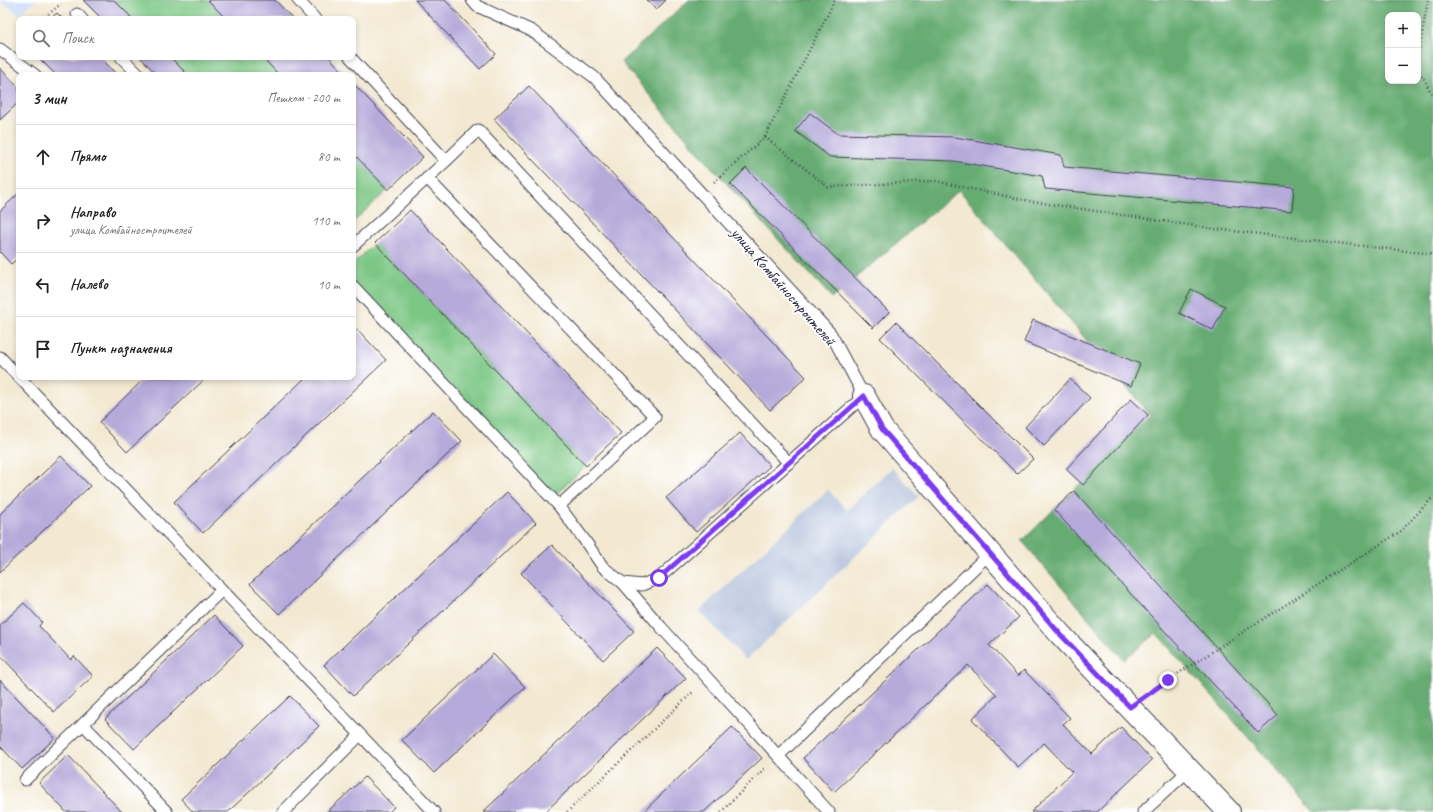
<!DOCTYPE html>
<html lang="ru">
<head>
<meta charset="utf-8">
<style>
  body { margin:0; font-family:Caveat,sans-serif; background:#f2f2f2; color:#222 }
  .controls { position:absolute; right:12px; top:12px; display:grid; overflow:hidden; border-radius:8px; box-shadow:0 2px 6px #0003 }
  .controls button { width:36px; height:36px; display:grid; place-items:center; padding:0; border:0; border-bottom:1px solid #e0e0e0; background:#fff; color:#222; font:20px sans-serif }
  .stop { position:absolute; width:12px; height:12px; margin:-9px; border:3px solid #7c3aed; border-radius:50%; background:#fff }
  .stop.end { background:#7c3aed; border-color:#fff; box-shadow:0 1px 4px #0008 }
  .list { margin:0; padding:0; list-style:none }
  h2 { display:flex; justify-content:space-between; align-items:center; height:52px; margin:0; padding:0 16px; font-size:17px }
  h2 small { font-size:13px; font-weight:400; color:#767676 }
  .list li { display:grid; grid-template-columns:26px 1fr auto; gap:12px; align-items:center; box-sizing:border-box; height:64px; padding:0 16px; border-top:1px solid #e0e0e0 }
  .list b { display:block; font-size:15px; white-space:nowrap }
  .list p { margin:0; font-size:13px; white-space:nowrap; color:#767676 }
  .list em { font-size:13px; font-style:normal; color:#767676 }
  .icon { flex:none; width:22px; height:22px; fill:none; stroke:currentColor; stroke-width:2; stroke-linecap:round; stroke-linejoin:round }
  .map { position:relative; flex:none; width:1433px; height:812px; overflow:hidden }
  .search { position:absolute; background:#fff; box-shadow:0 2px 6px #0003; left:16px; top:16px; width:340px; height:44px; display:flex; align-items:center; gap:10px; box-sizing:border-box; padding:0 14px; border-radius:8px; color:#767676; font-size:15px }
  .panel { position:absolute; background:#fff; box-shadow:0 2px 6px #0003; left:16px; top:72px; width:340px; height:308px; border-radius:8px }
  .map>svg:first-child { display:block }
</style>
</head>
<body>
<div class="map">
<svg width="1433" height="812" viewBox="0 0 1433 812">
  <rect width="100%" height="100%" fill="#fff"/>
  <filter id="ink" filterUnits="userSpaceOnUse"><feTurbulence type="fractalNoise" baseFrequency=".025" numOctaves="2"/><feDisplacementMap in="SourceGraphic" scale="8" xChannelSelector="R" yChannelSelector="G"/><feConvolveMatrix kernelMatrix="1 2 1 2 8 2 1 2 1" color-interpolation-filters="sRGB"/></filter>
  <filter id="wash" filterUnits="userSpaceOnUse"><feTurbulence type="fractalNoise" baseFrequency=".012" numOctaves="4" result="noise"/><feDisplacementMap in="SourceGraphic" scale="16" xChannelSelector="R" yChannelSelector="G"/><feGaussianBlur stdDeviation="0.9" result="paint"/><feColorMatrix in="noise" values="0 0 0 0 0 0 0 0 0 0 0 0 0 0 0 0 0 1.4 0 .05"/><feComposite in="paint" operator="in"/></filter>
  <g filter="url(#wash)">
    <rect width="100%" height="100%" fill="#f3e9d2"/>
    <!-- built -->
    <path fill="#ccdbfa" d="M0 0H36L19 14 0 1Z"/>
    <!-- industrial -->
    <path fill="#b8c5de" d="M892 468 919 496 746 660 699 611 828 490 847 510Z"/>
    <!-- green -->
    <path fill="#7dc785" stroke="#507460" d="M114 0H208L226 19H133Z
      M170 57H262L279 75H188Z
      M353 153 388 190 353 222Z
      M375 243 586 466 552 498 353 286V264Z"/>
    <!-- forest -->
    <path fill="#66ac72" stroke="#446756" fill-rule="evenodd" d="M689 0H1433V812H1314L1156 633 1124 660 1022 541 1150 415 959 190 832 298 706 161 621 62ZM1388 15H1418V81H1388Z"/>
    <g id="blocks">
      <!-- building -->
      <path fill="#b6aada" d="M83 0H114L133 19H102Z
        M208 0H275L293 19H226Z
        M415 0H445L496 54 480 69Z
        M647 0H666L656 10Z
        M57 13 63 19H50Z
        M38 57H100L117 75H56Z
        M140 57H170L188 75H157Z
        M262 57H329L346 75H279Z
        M0 68 19 88V102L0 120Z
        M353 83 423 157 388 190 353 153Z
        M529 86 806 377 770 410 494 119Z
        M810 113 838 134 955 137 1061 155 1064 167 1294 187 1292 211 1045 189 1042 176 953 161 830 157 795 131Z
        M746 168 889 312 873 328 730 184Z
        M19 193V257L11 264 0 252V211Z
        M410 210 621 433 586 466 375 243Z
        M1191 289 1225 306 1213 330 1179 313Z
        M1033 320 1140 364 1131 386 1024 342Z
        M896 322 1033 459 1017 474 880 338Z
        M357 329 386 360 203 533 174 502 306 377H353V333Z
        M146 377H207L127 452 99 422Z
        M1070 379 1090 398 1044 446 1025 427Z
        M1131 399 1148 415 1083 485 1066 469Z
        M433 411 462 441 279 614 250 584Z
        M740 433 770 466 696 532 666 498Z
        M61 456 90 486 0 572V514Z
        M1074 491 1278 715 1258 733 1054 510Z
        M507 492 536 523 353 696 324 665Z
        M552 545 634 631 603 660 521 573Z
        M988 584 1019 617 989 645 1018 676 1024 670 1070 718 1063 724 1092 754 1121 727 1152 760 1097 812H1031L1072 772 1044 743 1018 767 972 719 997 695 968 665 834 792 803 758Z
        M24 603 42 622 39 626 71 660 74 656 93 676 54 712 0 655V625Z
        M214 615 243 646 134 749 105 719Z
        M657 648 686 678 545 812H483Z
        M493 654 525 687 434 773 402 740Z
        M0 680 55 738 22 769 0 746Z
        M290 696 319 726 228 812H193L181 799Z
        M732 727 762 758 704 812H643Z
        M68 755 122 812H66L39 783Z
        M365 777 394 807 389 812H327Z"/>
    </g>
  </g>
  <g filter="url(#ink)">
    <use href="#blocks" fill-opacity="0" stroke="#414052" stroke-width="1"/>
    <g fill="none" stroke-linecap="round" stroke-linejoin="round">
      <!-- service casing -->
      <g stroke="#414052" stroke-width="13">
        <path id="service" d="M298 0 315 19
          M77 14 82 19
          M0 49 35 75
          M121 57 139 75
          M350 57 446 161 353 246
          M446 161 478 130 789 463
          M427 178 655 417 559 506
          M353 286 559 506 583 538 603 567 623 583 642 585 659 578 864 396 831 334 594 77 532 31 477 6 472 0
          M0 357 19 377
          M19 377 434 812
          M623 583 661 627 829 812
          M83 724 167 812
          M778 756 990 553
          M25 780 222 590
          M283 812 360 735
          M1143 812 1189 770"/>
      </g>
      <!-- minor casing -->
      <g stroke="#414052" stroke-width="24">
        <path id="minor" d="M864 396 882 429 1060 634 1229 812"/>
      </g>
      <!-- path -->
      <path stroke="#414052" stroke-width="2.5" stroke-dasharray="1 3" stroke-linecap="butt" d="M42 19 61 4
        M1418 56 1428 0
        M1418 68 1433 96
        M765 137 828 187 935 181 1029 201 1216 229 1433 254
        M714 182 765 137 835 0
        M1148 694 1168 680 1401 531 1433 497
        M567 812 694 691
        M721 812 766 767"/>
      <!-- service -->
      <use href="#service" stroke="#fff" stroke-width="11"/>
      <!-- minor -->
      <use href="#minor" stroke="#fff" stroke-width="22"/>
    </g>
  </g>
  <g fill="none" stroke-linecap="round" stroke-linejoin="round" filter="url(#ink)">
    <!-- route -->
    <path stroke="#7c3aed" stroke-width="5" d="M659 578 864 396 882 429 1060 634 1130 707 1168 680"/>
  </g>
  <g text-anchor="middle" stroke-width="4" stroke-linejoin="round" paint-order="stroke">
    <!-- street labels -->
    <g font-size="16" fill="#22223b" stroke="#fff">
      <text transform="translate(784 286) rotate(49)" y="6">улица Комбайностроителей</text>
    </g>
  </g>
</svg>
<div class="controls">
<button>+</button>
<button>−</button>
</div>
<div class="stop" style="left:659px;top:578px"></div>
<div class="stop end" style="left:1168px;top:680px"></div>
<div class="search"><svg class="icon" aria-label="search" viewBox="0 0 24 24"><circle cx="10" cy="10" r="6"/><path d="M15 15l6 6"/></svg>Поиск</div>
<section class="panel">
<h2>3 мин<small>Пешком · 200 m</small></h2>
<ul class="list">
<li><svg class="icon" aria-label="ahead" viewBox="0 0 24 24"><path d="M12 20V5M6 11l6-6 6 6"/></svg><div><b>Прямо</b></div><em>80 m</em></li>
<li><svg class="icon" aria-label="right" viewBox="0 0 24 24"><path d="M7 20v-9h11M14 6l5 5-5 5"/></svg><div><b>Направо</b><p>улица Комбайностроителей</p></div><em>110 m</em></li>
<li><svg class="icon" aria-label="left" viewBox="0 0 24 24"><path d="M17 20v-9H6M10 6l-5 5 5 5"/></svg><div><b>Налево</b></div><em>10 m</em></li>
<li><svg class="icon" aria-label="arrive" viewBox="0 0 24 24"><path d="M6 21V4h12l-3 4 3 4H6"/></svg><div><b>Пункт назначения</b></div></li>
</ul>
</section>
</div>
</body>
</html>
